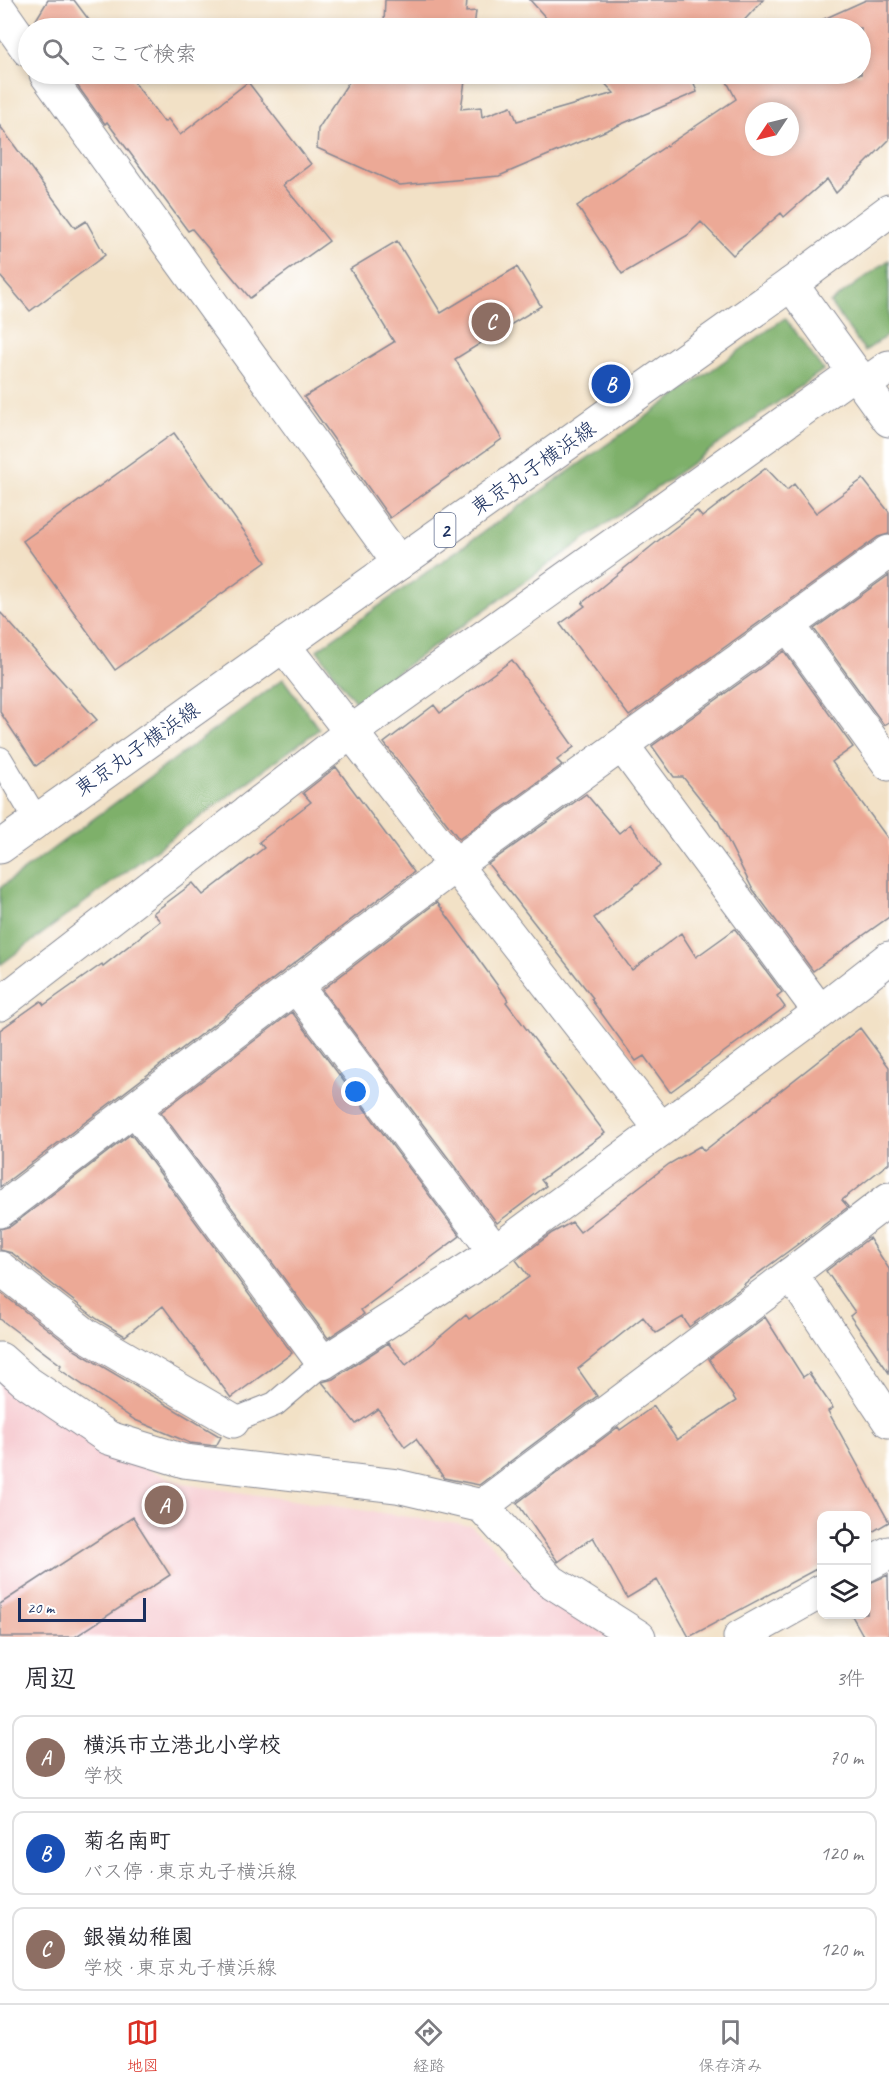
<!DOCTYPE html>
<html lang="ja">
<head>
<meta charset="utf-8">
<style>
  body { margin:0; font-family:Caveat,"Klee One",sans-serif; background:#f2f2f3; color:#2b2b33 }
  .controls { position:absolute; right:18px; bottom:18px; display:grid; overflow:hidden; border-radius:12px; box-shadow:0 3px 9px #0003 }
  .controls button { width:54px; height:54px; display:grid; place-items:center; padding:0; border:0; border-bottom:2px solid #e1e1e2; background:#fff; color:#2b2b33; font:30px sans-serif }
  .compass { position:absolute; left:745px; top:102px; width:54px; height:54px; border-radius:50%; background:#fff; box-shadow:0 3px 9px #0003; rotate:235deg }
  .scale { position:absolute; left:18px; bottom:15px; width:128px; box-sizing:border-box; padding-left:6px; border:3px solid #1b2f5e; border-top:0; font-size:16px; line-height:21px; white-space:nowrap; color:#1b2f5e; -webkit-text-stroke:4px #fff; paint-order:stroke }
  .you { position:absolute; left:356px; top:1092px; width:21px; height:21px; margin:-15px; border:4px solid #fff; border-radius:50%; background:#1a73e8; box-shadow:0 0 0 9px #1a73e833 }
  .badge { display:grid; place-items:center; width:39px; height:39px; border-radius:50%; background:#d93025; color:#fff; font-size:20px; font-weight:700 }
  .pin { position:absolute; translate:-50% -50%; border:3px solid #fff; box-shadow:0 2px 6px #0006 }
  .list { margin:0; padding:0; list-style:none }
  h2 { display:flex; justify-content:space-between; align-items:center; height:78px; margin:0; padding:0 24px; font-size:26px }
  h2 small { font-size:20px; font-weight:400; color:#7c7c81 }
  .list li { display:grid; grid-template-columns:39px 1fr auto; gap:18px; align-items:center; box-sizing:border-box; height:84px; margin:0 12px 12px; padding:0 12px; border:2px solid #e1e1e2; border-radius:12px }
  .list b { display:block; font-size:22px; white-space:nowrap }
  .list p { margin:0; font-size:20px; white-space:nowrap; color:#7c7c81 }
  .list em { font-size:20px; font-style:normal; color:#7c7c81 }
  .icon { flex:none; width:33px; height:33px; fill:none; stroke:currentColor; stroke-width:2; stroke-linecap:round; stroke-linejoin:round }
  .map { position:relative; flex:none; width:889px; height:1637px; overflow:hidden }
  .search { position:absolute; background:#fff; box-shadow:0 3px 9px #0003; left:18px; right:18px; top:18px; height:66px; display:flex; align-items:center; gap:15px; box-sizing:border-box; padding:0 21px; border-radius:33px; color:#7c7c81; font-size:22px }
  .sheet { height:366px; background:#fff }
  nav { display:flex; justify-content:space-around; align-items:center; box-sizing:border-box; height:84px; border-top:2px solid #e1e1e2; background:#fff; font-size:16px; color:#7c7c81 }
  nav a { display:grid; justify-items:center; gap:3px }
  nav .on { color:#d93025 }
  .map>svg:first-child { display:block }
</style>
</head>
<body>
<div class="map">
<svg width="889" height="1637" viewBox="0 0 889 1637">
  <rect width="100%" height="100%" fill="#fff"/>
  <filter id="ink" filterUnits="userSpaceOnUse"><feTurbulence type="fractalNoise" baseFrequency=".0167" numOctaves="2"/><feDisplacementMap in="SourceGraphic" scale="12" xChannelSelector="R" yChannelSelector="G"/><feConvolveMatrix kernelMatrix="1 2 1 2 8 2 1 2 1" color-interpolation-filters="sRGB"/></filter>
  <filter id="wash" filterUnits="userSpaceOnUse"><feTurbulence type="fractalNoise" baseFrequency=".008" numOctaves="4" result="noise"/><feDisplacementMap in="SourceGraphic" scale="24" xChannelSelector="R" yChannelSelector="G"/><feGaussianBlur stdDeviation="1.35" result="paint"/><feColorMatrix in="noise" values="0 0 0 0 0 0 0 0 0 0 0 0 0 0 0 0 0 1.4 0 .05"/><feComposite in="paint" operator="in"/></filter>
  <g filter="url(#wash)">
    <rect width="100%" height="100%" fill="#f2e1c6"/>
    <!-- built -->
    <path fill="#f7cfd4" d="M0 1373 126 1460 183 1484 471 1526 545 1595 610 1637H0Z"/>
    <!-- forest -->
    <path fill="#7eb06b" stroke="#4c7064" stroke-width="1.5" d="M889 260V334L865 351 830 303Z
      M785 318 823 370 355 702 317 650Z
      M283 679 319 729 0 965V888Z"/>
    <g id="blocks">
      <!-- building -->
      <path fill="#eca996" fill-rule="evenodd" d="M48 0H74L95 28H38L34 23Z
        M385 0H467L466 12 476 11 474 28H358L359 22 384 23Z
        M530 0H763L737 28H555Z
        M866 0H889V140L836 193 827 179 784 217 781 213 733 255 701 222 688 235 622 274 577 206 736 99 723 74H861V28H804ZM754 111H790V147H754Z
        M69 74H128L164 122 168 119 180 135 248 82 311 164 283 185 329 241 250 298 192 229 188 231 107 122 105 124Z
        M354 74H466L461 109 481 107 482 117 511 106 517 121 614 93 596 74H696L692 77 697 92 499 176 400 185 317 148 318 129Z
        M0 126 75 228 86 221 105 255 30 311 0 276Z
        M397 241 441 313 517 267 541 306 455 359 502 439 390 518 304 397 394 342 350 269Z
        M174 433 266 562 115 670 23 541Z
        M766 468 787 490 794 484 816 513 863 479 889 512V534L878 537 629 716 560 624 585 606 582 603 659 540 697 511 702 517Z
        M889 575V722L884 725 814 629Z
        M0 612 97 720 36 766 0 712Z
        M784 651 853 747 832 762 889 840V917L813 971 752 888 718 821 683 777H674L652 746Z
        M512 660 574 747 557 760 562 765 459 839 384 743 434 705 440 713Z
        M336 767 414 872 0 1187V1030L41 1001 44 1005 102 964 103 966 160 921 153 913 193 883 203 895 264 848 259 842 311 802 303 793Z
        M586 794 619 833 630 824 660 866 594 918 632 970 681 933 696 957 735 929 782 992 777 996 785 1007 670 1092 644 1056 636 1061 591 999 593 998 488 864Z
        M437 902 508 1000 506 1002 605 1133 541 1180 546 1186 497 1223 322 990Z
        M292 1012 460 1236 361 1310 364 1314 328 1338 161 1112Z
        M860 1028 889 1067V1163L842 1200 848 1207 744 1284 745 1285 689 1327 683 1317 656 1333 643 1317 578 1369 597 1396 479 1485 444 1478 416 1439 405 1447 378 1409 356 1424 322 1382 333 1379 388 1343 406 1365 466 1315 469 1319 529 1277 516 1260 552 1233 572 1222 580 1232 669 1164 700 1146 704 1151Z
        M131 1134 292 1353 231 1398 163 1306 125 1336 97 1319 12 1253 0 1250V1229L11 1226Z
        M869 1238 889 1269V1373L850 1316 855 1312 826 1271Z
        M0 1292 76 1351 221 1437 216 1446 190 1443 135 1420 59 1369 61 1365 0 1319Z
        M765 1317 803 1377 809 1373 833 1408 828 1411 889 1522 867 1535V1515H822V1566L689 1637 657 1580 627 1598 593 1537 558 1562 517 1503 618 1427 620 1430 654 1406 677 1440 736 1401 709 1359Z
        M133 1517 170 1575 75 1637H0V1604Z
        M888 1575 889 1637H864L851 1614H867V1584Z"/>
    </g>
  </g>
  <g filter="url(#ink)">
    <use href="#blocks" fill-opacity="0" stroke="#868892" stroke-width="1.5"/>
    <g fill="none" stroke-linecap="round" stroke-linejoin="round">
      <!-- lane casing -->
      <g stroke="#868892" stroke-width="26">
        <path id="lane" d="M0 759 37 821
          M233 1421 275 1404 323 1363"/>
      </g>
      <!-- street casing -->
      <g stroke="#868892" stroke-width="35">
        <path id="street" d="M0 10 28 50
          M46 74 399 563
          M791 284 889 420
          M864 385 889 367
          M889 552 455 865 135 1108 323 1363 495 1252 820 1012 889 958
          M788 625 889 764
          M283 645 661 1129
          M622 745 820 1012
          M296 986 495 1252
          M0 1004 351 732 855 372
          M0 1211 135 1108
          M0 1268 86 1335 233 1421
          M791 1274 889 1199
          M0 1359 25 1381 109 1438 184 1461 397 1486 482 1506 549 1580 639 1637
          M482 1506 791 1274 889 1421
          M866 1565 889 1553
          M740 1637 822 1591"/>
      </g>
      <!-- primary casing -->
      <g stroke="#868892" stroke-width="35">
        <path id="primary" d="M0 847 791 284 889 211"/>
      </g>
      <!-- lane -->
      <use href="#lane" stroke="#fff" stroke-width="24"/>
      <!-- street -->
      <use href="#street" stroke="#fff" stroke-width="33"/>
      <!-- primary -->
      <use href="#primary" stroke="#fff" stroke-width="33"/>
    </g>
  </g>
  <g text-anchor="middle" stroke-width="4.5" stroke-linejoin="round" paint-order="stroke">
    <!-- shield labels -->
    <rect fill="#fff" stroke="#5f6d8e" stroke-width="1.5" x="434.5" y="513" width="21" height="34" rx="4.5"/>
    <g font-size="20" font-weight="bold" fill="#1b2f5e">
      <text x="445" y="537">2</text>
    </g>
    <!-- street labels -->
    <g font-size="21" fill="#1b2f5e" stroke="#fff">
      <text transform="translate(533 468) rotate(-35)" y="7">東京丸子横浜線</text>
      <text transform="translate(137 749) rotate(-35)" y="7">東京丸子横浜線</text>
    </g>
  </g>
</svg>
<div class="controls">
<button><svg class="icon" aria-label="locate" viewBox="0 0 24 24"><circle cx="12" cy="12" r="6"/><path d="M12 2v4M12 18v4M2 12h4M18 12h4"/></svg></button>
<button><svg class="icon" aria-label="layers" viewBox="0 0 24 24"><path d="M12 4l9 5-9 5-9-5zM3 14l9 5 9-5"/></svg></button>
</div>
<svg class="compass" viewBox="-18 -18 36 36"><path d="M0-13l5 13h-10z" fill="#e53935"/><path d="M0 13l5-13h-10z" fill="#7c7c81"/></svg>
<div class="scale">20 m</div>
<div class="you"></div>
<div class="pin badge" style="left:164px;top:1505px;background:#8d6e63">A</div>
<div class="pin badge" style="left:611px;top:384px;background:#1a4fb4">B</div>
<div class="pin badge" style="left:491px;top:322px;background:#8d6e63">C</div>
<div class="search"><svg class="icon" aria-label="search" viewBox="0 0 24 24"><circle cx="10" cy="10" r="6"/><path d="M15 15l6 6"/></svg>ここで検索</div>
</div>
<section class="sheet">
<h2>周辺<small>3件</small></h2>
<ul class="list">
<li><span class="badge" style="background:#8d6e63">A</span><div><b>横浜市立港北小学校</b><p>学校</p></div><em>70 m</em></li>
<li><span class="badge" style="background:#1a4fb4">B</span><div><b>菊名南町</b><p>バス停 · 東京丸子横浜線</p></div><em>120 m</em></li>
<li><span class="badge" style="background:#8d6e63">C</span><div><b>銀嶺幼稚園</b><p>学校 · 東京丸子横浜線</p></div><em>120 m</em></li>
</ul>
</section>
<nav>
<a class="on"><svg class="icon" aria-label="map" viewBox="0 0 24 24"><path d="M3 6l6-2 6 2 6-2v14l-6 2-6-2-6 2zM9 4v14M15 6v14"/></svg>地図</a>
<a><svg class="icon" aria-label="directions" viewBox="0 0 24 24"><path d="M12 3l9 9-9 9-9-9zM9 14v-3h6M13 9l2 2-2 2"/></svg>経路</a>
<a><svg class="icon" aria-label="saved" viewBox="0 0 24 24"><path d="M7 4h10v16l-5-4-5 4z"/></svg>保存済み</a>
</nav>
</body>
</html>
